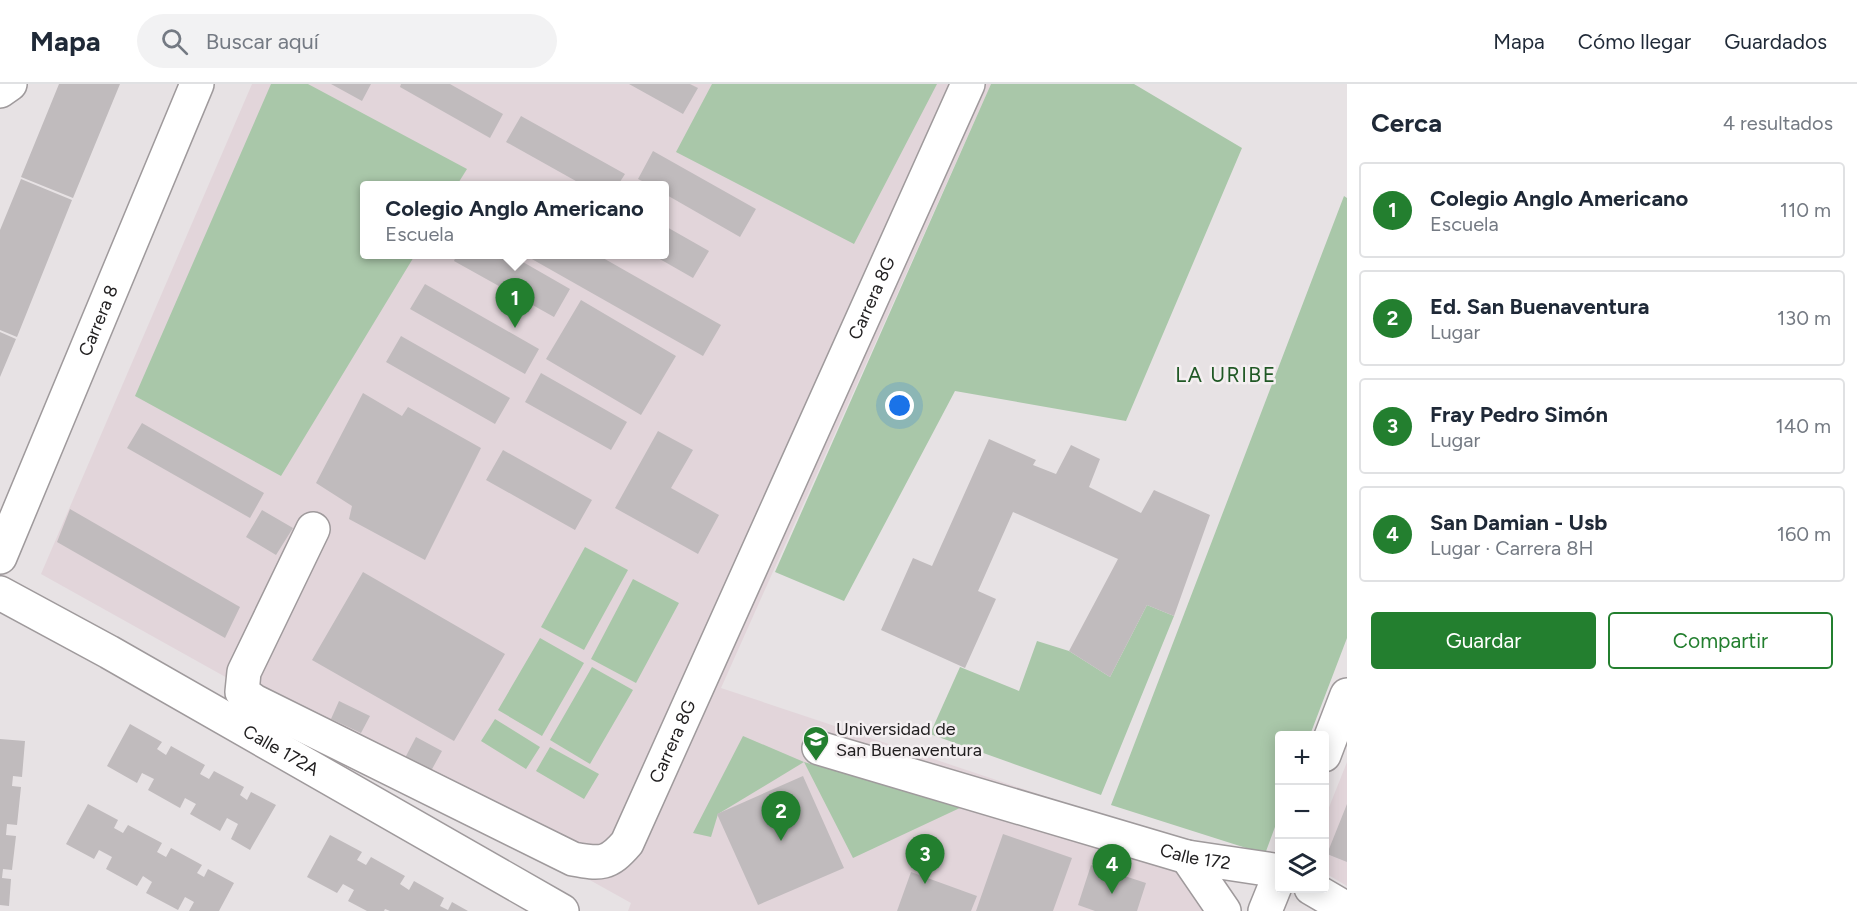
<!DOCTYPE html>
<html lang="es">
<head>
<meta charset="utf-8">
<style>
  body { margin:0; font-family:Figtree,sans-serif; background:#f2f2f3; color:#1f2937 }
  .controls { position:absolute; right:18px; bottom:18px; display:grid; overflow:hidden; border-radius:6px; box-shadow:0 3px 15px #0003 }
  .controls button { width:54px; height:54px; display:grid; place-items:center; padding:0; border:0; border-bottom:2px solid #e0e1e3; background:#fff; color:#1f2937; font:30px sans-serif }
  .you { position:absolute; left:900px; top:322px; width:21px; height:21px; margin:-15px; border:4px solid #fff; border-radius:50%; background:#1a73e8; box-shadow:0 0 0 9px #1a73e833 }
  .badge { display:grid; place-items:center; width:39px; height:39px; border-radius:50%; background:#237f2f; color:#fff; font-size:20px; font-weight:700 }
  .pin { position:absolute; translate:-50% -50px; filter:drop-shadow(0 2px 3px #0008) }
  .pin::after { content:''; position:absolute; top:32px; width:21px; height:18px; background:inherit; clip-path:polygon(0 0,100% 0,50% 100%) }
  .popup { position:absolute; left:360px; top:97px; width:309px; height:78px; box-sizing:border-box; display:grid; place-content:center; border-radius:6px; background:#fff; filter:drop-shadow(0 2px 4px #0005); font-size:20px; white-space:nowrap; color:#747a83 }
  .popup b { font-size:22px; color:#1f2937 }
  .popup::after { content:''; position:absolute; left:50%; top:100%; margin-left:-12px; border:12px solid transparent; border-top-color:#fff }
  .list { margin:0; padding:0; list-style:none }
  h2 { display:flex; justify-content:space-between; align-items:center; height:78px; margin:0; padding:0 24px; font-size:26px }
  h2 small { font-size:20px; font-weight:400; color:#747a83 }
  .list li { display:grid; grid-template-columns:39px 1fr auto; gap:18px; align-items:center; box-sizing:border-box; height:96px; margin:0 12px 12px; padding:0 12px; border:2px solid #e0e1e3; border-radius:6px }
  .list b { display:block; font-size:22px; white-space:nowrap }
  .list p { margin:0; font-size:20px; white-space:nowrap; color:#747a83 }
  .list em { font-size:20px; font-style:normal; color:#747a83 }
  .actions { display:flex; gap:12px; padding:18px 24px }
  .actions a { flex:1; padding:14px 0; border:2px solid #237f2f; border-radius:6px; text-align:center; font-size:21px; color:#237f2f }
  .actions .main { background:#237f2f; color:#fff }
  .icon { flex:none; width:33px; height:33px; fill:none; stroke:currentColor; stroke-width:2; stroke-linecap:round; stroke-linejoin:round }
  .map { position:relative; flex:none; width:1347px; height:827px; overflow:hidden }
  header { display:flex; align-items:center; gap:36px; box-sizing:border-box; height:84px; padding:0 30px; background:#fff; border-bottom:2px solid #e0e1e3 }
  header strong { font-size:28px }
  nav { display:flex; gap:33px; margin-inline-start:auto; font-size:21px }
  .search { width:420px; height:54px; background:#f2f2f3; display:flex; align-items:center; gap:15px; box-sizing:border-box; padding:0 21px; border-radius:33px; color:#747a83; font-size:22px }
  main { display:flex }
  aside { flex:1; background:#fff }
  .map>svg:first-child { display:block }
</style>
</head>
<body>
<header>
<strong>Mapa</strong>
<div class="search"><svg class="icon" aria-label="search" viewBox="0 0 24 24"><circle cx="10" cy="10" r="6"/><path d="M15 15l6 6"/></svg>Buscar aquí</div>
<nav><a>Mapa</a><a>Cómo llegar</a><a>Guardados</a></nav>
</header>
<main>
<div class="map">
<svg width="1347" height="827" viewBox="0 0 1347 827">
  <rect width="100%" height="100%" fill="#e7e2e4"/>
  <!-- built -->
  <path fill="#e2d5da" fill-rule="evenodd" d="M252 0H991L721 604 1164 752 1205 827H628L631 819 41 490ZM365 101H665V170H365Z
    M1347 678V802L1325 789 1324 736Z"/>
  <!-- green -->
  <path fill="#a9c7a9" d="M271 0H308L467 85 457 101H365V170L415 171 281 392 135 312Z
    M712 0H937L854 160 676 68Z
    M991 0H1134L1242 64 1126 337 955 307 844 517 775 488Z
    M1344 112 1347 114V554L1310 651 1280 652 1279 732 1265 770 1111 721Z
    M585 463 628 486 584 566 541 543Z
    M633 495 679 519 636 599 591 575Z
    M1147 521 1174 532 1101 711 930 650 960 583 1019 607 1037 557 1069 567 1110 593Z
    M540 554 584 579 542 652 498 626Z
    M592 583 633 606 590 680 550 656Z
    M495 635 540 663 526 685 481 657Z
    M743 652 804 678 962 723 853 774 804 678 718 730 711 753 693 749Z
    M550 663 599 690 584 715 536 687Z"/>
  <!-- building -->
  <path fill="#c0bbbd" d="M59 0H120L73 114 21 93Z
    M331 0H371L362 17Z
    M401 0H450L503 30 490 54 400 3Z
    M629 0H690L698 4 683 30Z
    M521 32 625 90 618 101H583L506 58Z
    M653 67 756 125 740 153 665 110V101H650L638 95Z
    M21 95 72 116 17 253 0 246V146Z
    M665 142 709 167 693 194 651 170H665Z
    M457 170H509L570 205 554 233 454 177Z
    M523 170H596L721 241 703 272Z
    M425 200 539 265 525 290 410 225Z
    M581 216 676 272 641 331 546 275Z
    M0 248 16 255 0 293Z
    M401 252 510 314 495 340 386 278Z
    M541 289 627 338 611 366 525 318Z
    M363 309 402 332 408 323 481 364 425 476 349 435 352 422 316 399Z
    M142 339 264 409 250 434 127 364Z
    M658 347 693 366 671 404 719 431 698 470 615 424Z
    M989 355 1036 376 1033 381 1056 390 1071 361 1100 375 1089 403 1141 429 1154 406 1210 431 1174 532 1147 521 1110 593 1069 567 1118 475 1013 428 978 507 996 515 965 584 881 546 913 474 932 482Z
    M503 366 592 416 575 446 486 396Z
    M70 425 240 523 225 554 57 458Z
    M262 426 293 444 276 471 246 453Z
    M363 488 505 570 454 657 312 576Z
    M339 617 370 632 361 649 331 635Z
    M130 640 162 658 157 665 166 671 171 662 205 681 200 690 209 695 214 687 244 703 240 711 247 716 251 708 276 721 250 766 231 755 238 740 227 734 220 747 190 730 196 720 185 714 180 724 148 706 154 695 142 689 137 699 107 682Z
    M416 653 442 667 431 687 405 674Z
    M0 655 25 657 22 693 13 692 12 702 21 703 17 741 7 740 6 751 16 752 12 786 3 785 2 794 11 795 9 822 0 821Z
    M803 692 844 784 758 821 717 730Z
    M88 720 118 736 114 744 123 749 128 741 162 759 157 768 166 773 171 764 202 781 197 789 204 793 208 785 234 799 219 827H189L194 818 185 813 178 826 146 809 152 798 143 792 137 802 106 785 112 773 99 766 94 775 66 760Z
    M1347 720V778L1327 770Z
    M1003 750 1072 774 1053 827H976Z
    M330 751 362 768 357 776 366 781 371 773 405 792 400 800 409 806 414 797 444 814 440 822 448 826 452 818 468 827H390L385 825 384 827H367L348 817 354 806 343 800 337 809 307 793Z
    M1091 781 1146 799 1137 827H1095L1078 821Z
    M911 788 977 812 971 827H897Z"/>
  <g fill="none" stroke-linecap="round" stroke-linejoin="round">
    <!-- minor casing -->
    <g stroke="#9f9a9c" stroke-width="36">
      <g id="minor">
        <path d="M0 7 10 0"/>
        <path id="s1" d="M313 445 244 588 242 608 254 617 573 775C601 780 608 781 627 759L968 0"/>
        <path id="s2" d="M0 473 197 0"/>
        <path id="s3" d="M0 509 109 568 562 827"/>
        <path id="s4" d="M819 664 1187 773 1280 787"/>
        <path d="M1324 671 1347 611"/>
        <path d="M1187 773 1224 827"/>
        <path d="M1311 804 1347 825"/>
        <path d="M1265 827 1280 790"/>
      </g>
    </g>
    <!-- minor -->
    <use href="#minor" stroke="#fff" stroke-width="33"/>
  </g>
  <!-- icons -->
  <defs>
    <g id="university-pin" transform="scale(1.35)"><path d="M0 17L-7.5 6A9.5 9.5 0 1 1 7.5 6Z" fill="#237f2f" stroke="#f4eff1"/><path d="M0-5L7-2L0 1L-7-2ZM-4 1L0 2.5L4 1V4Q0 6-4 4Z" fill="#fff"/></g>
  </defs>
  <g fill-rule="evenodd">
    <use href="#university-pin" x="816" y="655"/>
  </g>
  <g text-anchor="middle" stroke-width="5" stroke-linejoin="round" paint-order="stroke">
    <!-- street labels -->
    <g font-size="18" fill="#222021" stroke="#f4eff1">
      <text dy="6" stroke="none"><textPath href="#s1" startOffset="1208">Carrera 8G</textPath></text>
      <text dy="6" stroke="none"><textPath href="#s2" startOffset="256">Carrera 8</textPath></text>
      <text dy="6" stroke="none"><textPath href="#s1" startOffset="722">Carrera 8G</textPath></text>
      <text dy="6" stroke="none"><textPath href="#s3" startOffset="322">Calle 172A</textPath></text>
      <text dy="6" stroke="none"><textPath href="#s4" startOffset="392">Calle 172</textPath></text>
    </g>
    <!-- poi labels -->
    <g font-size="18" fill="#222021" stroke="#f4eff1" text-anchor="start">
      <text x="836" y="651">Universidad de<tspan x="836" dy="21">San Buenaventura</tspan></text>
    </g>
    <!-- quarter labels -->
    <g font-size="21" letter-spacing="1.5" fill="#205825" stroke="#f4eff1">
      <text x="1226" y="298">LA URIBE</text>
    </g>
  </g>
</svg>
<div class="controls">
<button>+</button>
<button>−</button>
<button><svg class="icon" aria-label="layers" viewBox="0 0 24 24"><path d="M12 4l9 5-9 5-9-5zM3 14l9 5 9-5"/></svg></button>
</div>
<div class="you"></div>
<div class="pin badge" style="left:515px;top:244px">1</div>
<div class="popup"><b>Colegio Anglo Americano</b>Escuela</div>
<div class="pin badge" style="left:781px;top:757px">2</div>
<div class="pin badge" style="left:925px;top:800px">3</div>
<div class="pin badge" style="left:1112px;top:810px">4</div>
</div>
<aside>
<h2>Cerca<small>4 resultados</small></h2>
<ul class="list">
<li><span class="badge">1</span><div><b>Colegio Anglo Americano</b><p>Escuela</p></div><em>110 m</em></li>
<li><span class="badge">2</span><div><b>Ed. San Buenaventura</b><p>Lugar</p></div><em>130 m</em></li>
<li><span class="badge">3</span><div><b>Fray Pedro Simón</b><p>Lugar</p></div><em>140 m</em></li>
<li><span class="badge">4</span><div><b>San Damian - Usb</b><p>Lugar · Carrera 8H</p></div><em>160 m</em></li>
</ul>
<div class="actions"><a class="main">Guardar</a><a>Compartir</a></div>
</aside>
</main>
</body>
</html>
